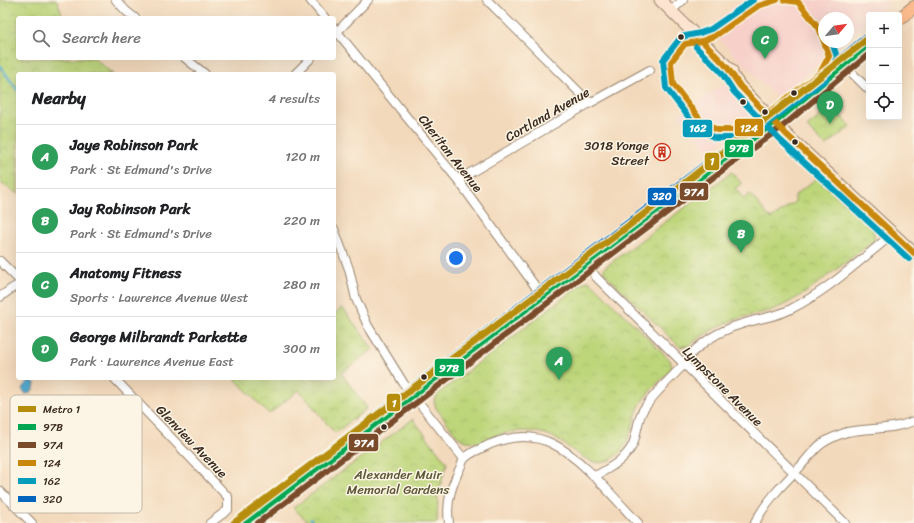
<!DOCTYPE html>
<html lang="en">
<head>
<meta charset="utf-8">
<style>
  body { margin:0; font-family:Sriracha,sans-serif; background:#f2f2f2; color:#202124 }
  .controls { position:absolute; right:12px; top:12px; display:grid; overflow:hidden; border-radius:4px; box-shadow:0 4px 16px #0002 }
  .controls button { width:36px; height:36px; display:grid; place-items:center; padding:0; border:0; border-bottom:1px solid #e0e0e0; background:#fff; color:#202124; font:20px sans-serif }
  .compass { position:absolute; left:818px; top:12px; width:36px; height:36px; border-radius:50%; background:#fff; box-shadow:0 4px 16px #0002; rotate:61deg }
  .you { position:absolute; left:456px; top:258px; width:14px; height:14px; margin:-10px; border:3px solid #fff; border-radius:50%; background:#1a73e8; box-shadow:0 0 0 6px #1a73e833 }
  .badge { display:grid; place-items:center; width:26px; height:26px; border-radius:50%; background:#c8321e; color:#fff; font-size:13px; font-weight:700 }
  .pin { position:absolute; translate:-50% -33px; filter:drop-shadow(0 1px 2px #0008) }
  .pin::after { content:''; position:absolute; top:21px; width:14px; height:12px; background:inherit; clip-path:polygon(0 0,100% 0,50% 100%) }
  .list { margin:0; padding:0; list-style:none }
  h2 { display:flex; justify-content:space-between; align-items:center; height:52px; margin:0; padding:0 16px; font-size:17px }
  h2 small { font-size:13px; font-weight:400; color:#757577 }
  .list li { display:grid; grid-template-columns:26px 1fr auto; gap:12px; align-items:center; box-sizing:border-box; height:64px; padding:0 16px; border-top:1px solid #e0e0e0 }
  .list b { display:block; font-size:15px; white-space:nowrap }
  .list p { margin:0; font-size:13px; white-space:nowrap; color:#757577 }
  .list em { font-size:13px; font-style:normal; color:#757577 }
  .icon { flex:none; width:22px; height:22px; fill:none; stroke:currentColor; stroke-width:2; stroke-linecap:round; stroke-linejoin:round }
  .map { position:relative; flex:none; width:914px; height:523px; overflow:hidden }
  .search { position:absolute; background:#fff; box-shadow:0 4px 16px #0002; left:16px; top:16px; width:320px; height:44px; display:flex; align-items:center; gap:10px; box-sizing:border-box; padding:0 14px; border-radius:4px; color:#757577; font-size:15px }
  .panel { position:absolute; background:#fff; box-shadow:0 4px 16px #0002; left:16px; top:72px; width:320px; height:308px; border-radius:4px }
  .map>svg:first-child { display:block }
</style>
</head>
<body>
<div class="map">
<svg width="914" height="523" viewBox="0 0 914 523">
  <defs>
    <pattern id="park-crowns" width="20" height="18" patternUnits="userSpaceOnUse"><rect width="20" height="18" fill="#bdd67a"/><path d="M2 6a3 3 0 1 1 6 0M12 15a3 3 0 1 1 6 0" fill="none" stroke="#a3b869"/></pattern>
  </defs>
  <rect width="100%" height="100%" fill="#fcf5e5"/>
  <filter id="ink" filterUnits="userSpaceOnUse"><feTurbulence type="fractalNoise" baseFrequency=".025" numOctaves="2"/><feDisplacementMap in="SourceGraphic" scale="8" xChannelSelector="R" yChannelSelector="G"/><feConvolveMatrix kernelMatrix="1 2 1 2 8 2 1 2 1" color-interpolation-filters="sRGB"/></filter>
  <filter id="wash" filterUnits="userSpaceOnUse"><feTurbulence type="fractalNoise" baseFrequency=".012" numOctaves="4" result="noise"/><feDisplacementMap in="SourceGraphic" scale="16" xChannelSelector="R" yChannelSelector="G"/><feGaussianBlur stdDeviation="0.9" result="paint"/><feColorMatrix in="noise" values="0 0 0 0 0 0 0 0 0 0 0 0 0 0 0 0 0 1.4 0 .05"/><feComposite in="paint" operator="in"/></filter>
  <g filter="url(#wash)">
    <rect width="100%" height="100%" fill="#f3d9bb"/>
    <!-- built -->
    <path fill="#f7d0ca" d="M741 0 754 12 765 0H884L888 4 875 15H869V20L848 38V18H824V42H843L782 95H775L709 29Z
      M724 84 755 115 710 151 678 115Z"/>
    <!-- park -->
    <path fill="url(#park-crowns)" stroke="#7c804c" d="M0 0H57L63 18H18V58H94L113 74H18V194L0 183Z
      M824 101 851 126 826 146 807 127 825 112 820 106Z
      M732 172 742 184 735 188 744 199 750 194 771 219 795 202V195L817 178 873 229 875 240 805 293C793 300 782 307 769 311 754 315 738 317 724 324 710 330 699 338 687 347L686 346 680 347 604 273V268Z
      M588 281 593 284 669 359 671 362V365L672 366 670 371C661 380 650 390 643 400 631 418 633 443 615 457 590 477 567 438 542 433 515 428 501 433 477 444L476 442 466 441 458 437 436 408 434 401 438 394 583 283Z
      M342 307 373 349 341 373 367 408 335 433 299 390 269 414 234 378H334V315Z
      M413 419 447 463 438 494 437 523H306V520L293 508Z"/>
    <!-- water -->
    <path fill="#52abcf" stroke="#466a76" d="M32 380 35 383C35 388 31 393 26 394L22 389C24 385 28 381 32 380Z"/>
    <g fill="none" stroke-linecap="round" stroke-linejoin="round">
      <!-- stream -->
      <path stroke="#52abcf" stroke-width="2.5" d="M0 66 18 91
        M311 519 312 523"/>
    </g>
  </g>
  <g filter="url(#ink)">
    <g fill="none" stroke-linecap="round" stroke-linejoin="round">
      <!-- street casing -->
      <g stroke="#97826c" stroke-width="10">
        <path id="street" d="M116 0 126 11 135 18
          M310 0 325 18
          M487 0 590 103
          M671 11 683 0
          M334 28 458 180 543 297
          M334 35 368 0
          M185 58 205 74
          M844 65 869 90
          M295 74 311 58
          M458 180 590 103 650 70
          M334 229 349 269 356 299 368 326 404 384 464 459
          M0 261 18 279
          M586 264 597 278 845 523
          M0 297 11 289 18 285
          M114 378 228 497V510L210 523
          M594 477C607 469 626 460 633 444 637 434 637 423 642 412 652 394 670 380 684 364 688 359 690 354 695 350 709 337 727 328 745 323 760 318 775 317 789 310 828 291 860 260 894 233
          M0 491 32 523
          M449 523C446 503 451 488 459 470 461 467 462 462 464 459 468 455 475 451 480 449 503 437 529 432 553 444 582 458 615 499 638 523
          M755 523C766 501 782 485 799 468 806 460 812 452 820 445 828 439 838 435 847 432 871 427 890 431 914 421"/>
      </g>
      <!-- secondary casing -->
      <g stroke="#97826c" stroke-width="13">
        <path id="secondary" d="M660 0 732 71
          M727 67 740 86 786 134 914 253"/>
      </g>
      <!-- primary casing -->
      <g stroke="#97826c" stroke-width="14">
        <path id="primary" d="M899 19 914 7
          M245 523 666 204 723 160 778 120 869 44"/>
      </g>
      <!-- street -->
      <use href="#street" stroke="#fff" stroke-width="8"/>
      <!-- secondary -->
      <use href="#secondary" stroke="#fde4d1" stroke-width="11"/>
      <!-- primary -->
      <use href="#primary" stroke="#fbbb8c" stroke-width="12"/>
      <!-- bus-1 casing -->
      <g stroke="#fcf5e5" stroke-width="9">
        <path id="bus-1" d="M245 523 723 160 778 120 869 44"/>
      </g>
      <!-- bus-2 casing -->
      <g stroke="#fcf5e5" stroke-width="9">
        <path id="bus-2" d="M258 523 728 166 783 126 869 54"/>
      </g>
      <!-- bus-3 casing -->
      <g stroke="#fcf5e5" stroke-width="9">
        <path id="bus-3" d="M777 0 758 6 715 36 702 41 685 44 671 62 673 84 702 122 717 130H746L820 73 829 56 819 28 798 2 784 0
          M702 41 727 67 740 86 786 134 914 253"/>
      </g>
      <!-- bus-4 casing -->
      <g stroke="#fcf5e5" stroke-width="9">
        <path id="bus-4" d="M753 0 711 29 700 33 681 37 663 60 666 88 697 128 715 138H746L751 136 826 79 837 57 832 42
          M696 47 721 72 734 92 780 140 909 259"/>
      </g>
      <!-- bus-5 casing -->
      <g stroke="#fcf5e5" stroke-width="9">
        <path id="bus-5" d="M240 517 718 154 773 114 864 38"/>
      </g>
      <!-- bus-1 -->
      <use href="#bus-1" stroke="#00a651" stroke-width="6"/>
      <!-- bus-2 -->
      <use href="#bus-2" stroke="#7a4b2a" stroke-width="6"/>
      <!-- bus-3 -->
      <use href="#bus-3" stroke="#c88708" stroke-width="6"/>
      <!-- bus-4 -->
      <use href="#bus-4" stroke="#069cbc" stroke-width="6"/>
      <!-- bus-5 -->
      <use href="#bus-5" stroke="#0065bd" stroke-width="6"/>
      <!-- metro-1 casing -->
      <g stroke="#fcf5e5" stroke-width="10">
        <path id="metro-1" d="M234 523 664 199 869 38"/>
      </g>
      <!-- metro-1 -->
      <use href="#metro-1" stroke="#b68d0a" stroke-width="7"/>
    </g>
  </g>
  <!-- icons -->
  <defs>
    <g id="building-ring" transform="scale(0.9)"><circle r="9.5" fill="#fcf5e5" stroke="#c8321e" stroke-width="1.5"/><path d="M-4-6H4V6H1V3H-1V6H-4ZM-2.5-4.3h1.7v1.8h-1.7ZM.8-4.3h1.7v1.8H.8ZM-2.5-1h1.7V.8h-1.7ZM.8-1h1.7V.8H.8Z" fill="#c8321e"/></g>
  </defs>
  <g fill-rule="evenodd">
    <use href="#building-ring" x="662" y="152"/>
  </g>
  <!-- markers -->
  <g fill="#3b2a1e" stroke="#fcf5e5" stroke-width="1.5">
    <circle cx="681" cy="37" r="3.5"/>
    <circle cx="794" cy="93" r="3.5"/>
    <circle cx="743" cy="102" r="3.5"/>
    <circle cx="765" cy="112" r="3.5"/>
    <circle cx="795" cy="142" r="3.5"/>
    <circle cx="424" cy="377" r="3.5"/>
    <circle cx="384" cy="427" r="3.5"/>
  </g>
  <g text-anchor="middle" stroke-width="3" stroke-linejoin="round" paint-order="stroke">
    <!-- street labels -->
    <g font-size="13" fill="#3b2a1e" stroke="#fcf5e5">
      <text transform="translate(547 114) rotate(-30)" y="5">Cortland Avenue</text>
      <text transform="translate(451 153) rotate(52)" y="5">Cheritan Avenue</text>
      <text transform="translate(723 386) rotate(45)" y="5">Lympstone Avenue</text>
      <text transform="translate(192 441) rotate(46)" y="5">Glenview Avenue</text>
    </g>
    <!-- poi labels -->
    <g font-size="13" fill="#3b2a1e" stroke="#fcf5e5" text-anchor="end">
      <text x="649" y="150">3018 Yonge<tspan x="649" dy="15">Street</tspan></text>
    </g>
    <!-- park labels -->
    <g font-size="13" fill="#5c5535" stroke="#fcf5e5">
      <text x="398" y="479">Alexander Muir<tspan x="398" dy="15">Memorial Gardens</tspan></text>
    </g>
  </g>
  <!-- legend -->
  <rect x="10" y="395" width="132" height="118" rx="6" fill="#fcf5e5" stroke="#c2b8a9" stroke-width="1"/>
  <rect x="18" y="406" width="18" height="6" fill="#b68d0a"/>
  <rect x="18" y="424" width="18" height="6" fill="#00a651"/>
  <rect x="18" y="442" width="18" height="6" fill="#7a4b2a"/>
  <rect x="18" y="460" width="18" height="6" fill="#c88708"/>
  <rect x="18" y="478" width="18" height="6" fill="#069cbc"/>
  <rect x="18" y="496" width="18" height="6" fill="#0065bd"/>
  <g font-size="11" fill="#3b2a1e">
    <text x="43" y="413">Metro 1</text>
    <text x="43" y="431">97B</text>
    <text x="43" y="449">97A</text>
    <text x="43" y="467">124</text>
    <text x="43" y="485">162</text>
    <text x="43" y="503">320</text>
  </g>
  <g stroke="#fcf5e5" stroke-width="1.5">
    <rect x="734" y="118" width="30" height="19" rx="4" fill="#c88708"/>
    <rect x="682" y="119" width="31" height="19" rx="4" fill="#069cbc"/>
    <rect x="724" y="139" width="30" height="19" rx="4" fill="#00a651"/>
    <rect x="704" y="152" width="16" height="19" rx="4" fill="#b68d0a"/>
    <rect x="679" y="182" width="30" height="19" rx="4" fill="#7a4b2a"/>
    <rect x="647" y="187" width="30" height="19" rx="4" fill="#0065bd"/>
    <rect x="434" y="358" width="31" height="19" rx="4" fill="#00a651"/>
    <rect x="386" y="393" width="15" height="19" rx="4" fill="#b68d0a"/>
    <rect x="348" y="433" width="31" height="19" rx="4" fill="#7a4b2a"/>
  </g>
  <g font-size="11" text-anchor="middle" font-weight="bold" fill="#fff">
    <text x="749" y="132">124</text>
    <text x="698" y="132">162</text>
    <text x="739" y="152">97B</text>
    <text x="712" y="165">1</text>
    <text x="694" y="196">97A</text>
    <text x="662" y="200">320</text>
    <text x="449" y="372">97B</text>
    <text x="394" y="407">1</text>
    <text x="364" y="447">97A</text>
  </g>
</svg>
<div class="controls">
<button>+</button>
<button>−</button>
<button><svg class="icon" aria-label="locate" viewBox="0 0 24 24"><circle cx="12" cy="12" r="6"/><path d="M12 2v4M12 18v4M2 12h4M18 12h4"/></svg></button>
</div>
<svg class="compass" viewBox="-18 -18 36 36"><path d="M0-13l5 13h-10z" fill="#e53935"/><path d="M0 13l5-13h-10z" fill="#757577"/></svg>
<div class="you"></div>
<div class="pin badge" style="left:559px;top:380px;background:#2e9e5b">A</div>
<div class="pin badge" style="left:741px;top:253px;background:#2e9e5b">B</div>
<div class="pin badge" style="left:765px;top:59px;background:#2e9e5b">C</div>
<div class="pin badge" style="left:830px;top:124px;background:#2e9e5b">D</div>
<div class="search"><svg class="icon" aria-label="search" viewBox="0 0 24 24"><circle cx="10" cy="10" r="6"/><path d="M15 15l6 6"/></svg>Search here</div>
<section class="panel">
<h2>Nearby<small>4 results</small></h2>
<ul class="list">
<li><span class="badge" style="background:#2e9e5b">A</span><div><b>Jaye Robinson Park</b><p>Park · St Edmund's Drive</p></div><em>120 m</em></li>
<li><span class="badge" style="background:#2e9e5b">B</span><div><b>Jay Robinson Park</b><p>Park · St Edmund's Drive</p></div><em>220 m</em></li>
<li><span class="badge" style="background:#2e9e5b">C</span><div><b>Anatomy Fitness</b><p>Sports · Lawrence Avenue West</p></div><em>280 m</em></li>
<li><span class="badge" style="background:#2e9e5b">D</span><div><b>George Milbrandt Parkette</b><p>Park · Lawrence Avenue East</p></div><em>300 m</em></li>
</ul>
</section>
</div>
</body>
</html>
